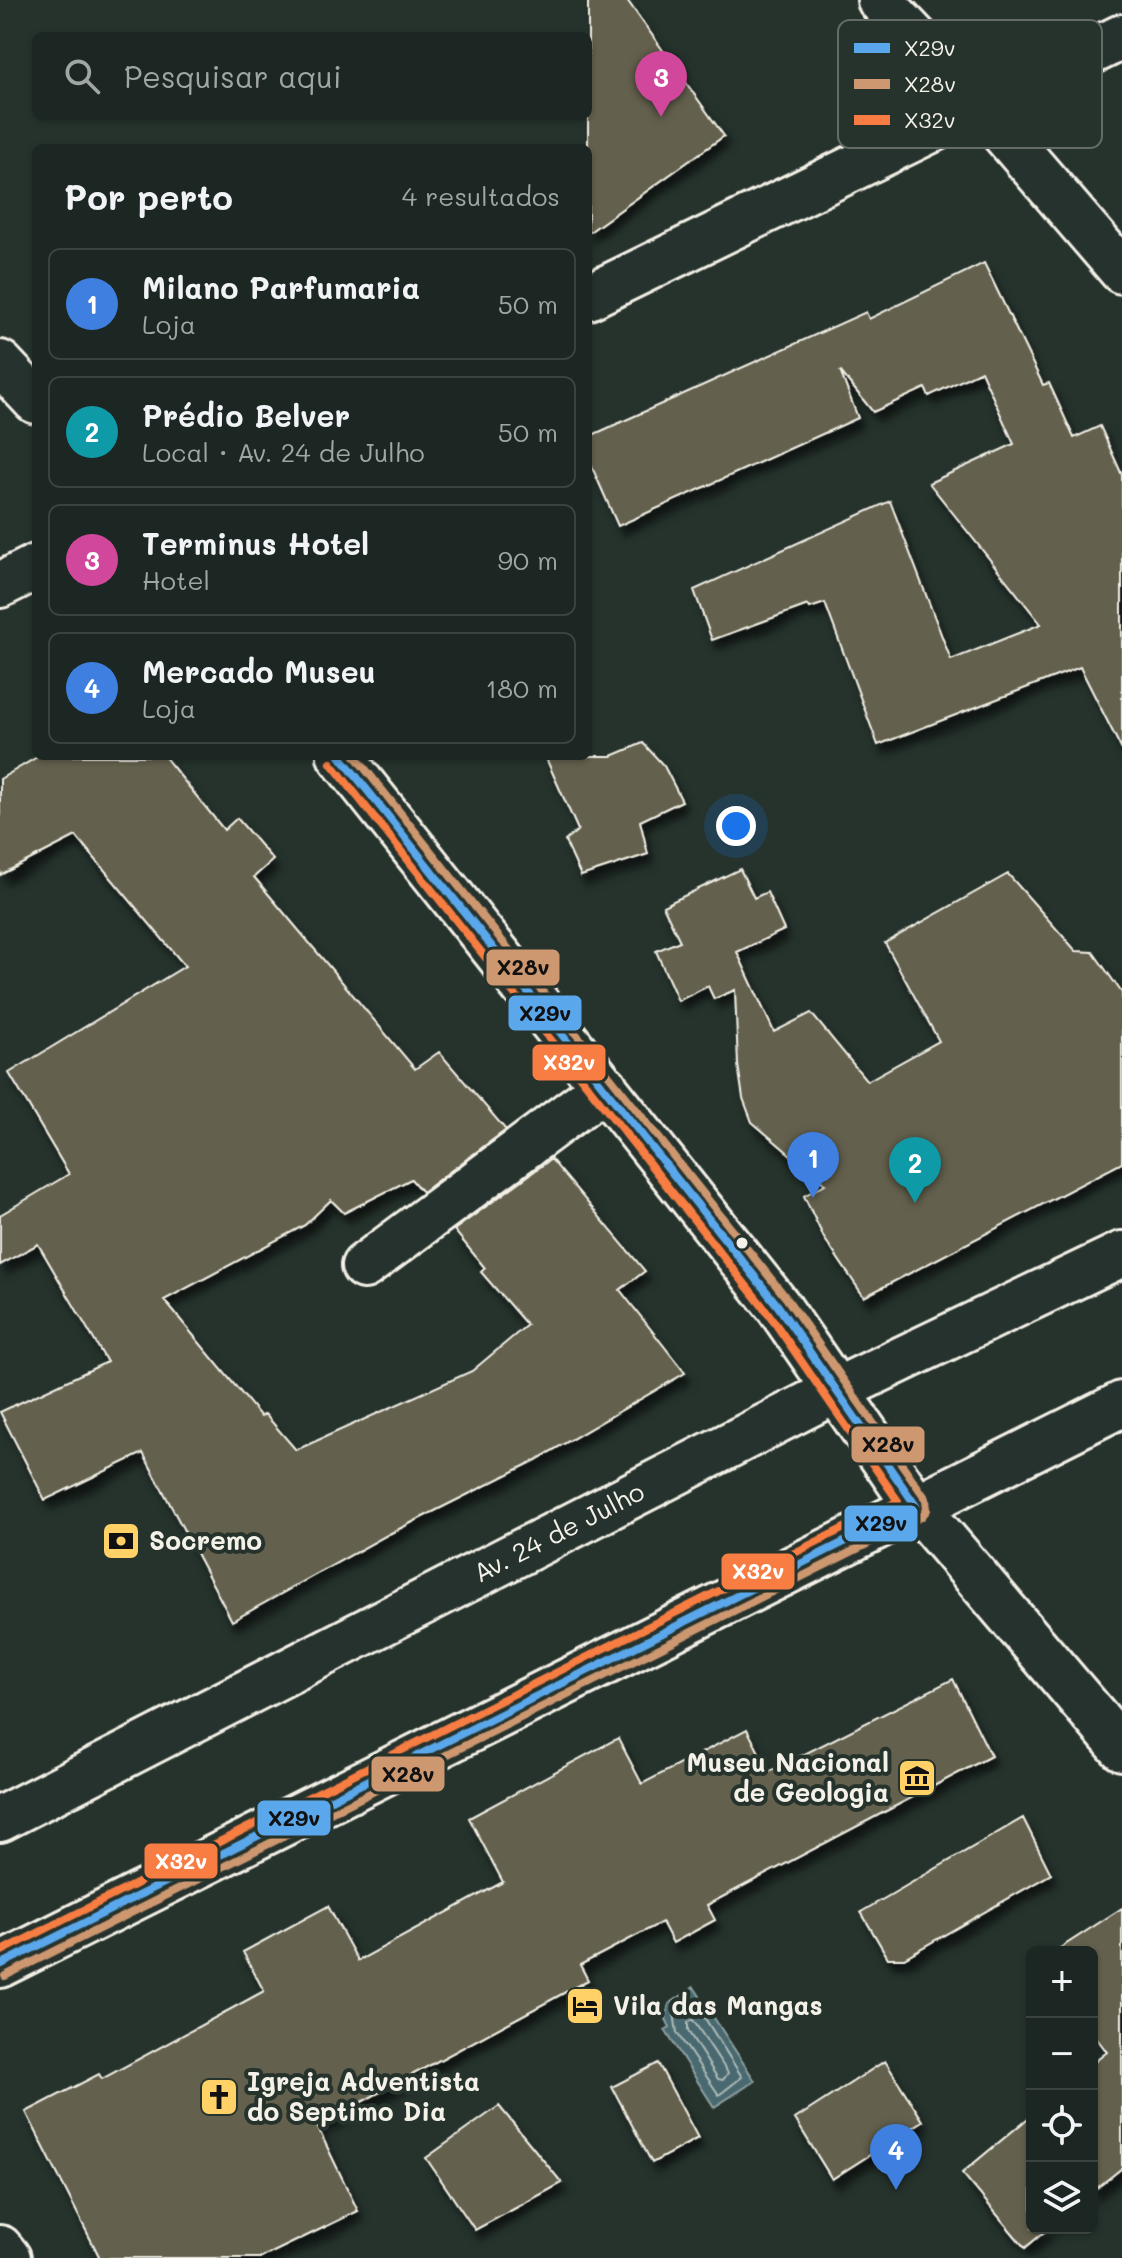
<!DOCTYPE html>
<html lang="pt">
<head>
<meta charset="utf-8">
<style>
  body { margin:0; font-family:Mali,sans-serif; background:#29322f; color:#f1f3f6 }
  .controls { position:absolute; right:24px; bottom:24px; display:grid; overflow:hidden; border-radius:12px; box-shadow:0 2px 6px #0004 }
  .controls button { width:72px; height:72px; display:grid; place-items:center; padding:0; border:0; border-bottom:2px solid #3a4340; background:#1c2622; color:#f1f3f6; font:40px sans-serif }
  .you { position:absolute; left:736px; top:826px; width:28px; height:28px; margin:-20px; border:6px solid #fff; border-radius:50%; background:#1a73e8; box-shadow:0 0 0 12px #1a73e833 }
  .badge { display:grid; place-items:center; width:52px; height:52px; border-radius:50%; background:#ffd166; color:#fff; font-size:26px; font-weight:700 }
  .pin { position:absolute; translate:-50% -66px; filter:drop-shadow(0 2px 4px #0008) }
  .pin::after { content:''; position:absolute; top:42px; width:28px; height:24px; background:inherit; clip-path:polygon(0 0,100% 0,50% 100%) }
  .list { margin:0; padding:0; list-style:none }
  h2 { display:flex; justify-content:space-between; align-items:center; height:104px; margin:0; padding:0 32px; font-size:34px }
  h2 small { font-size:26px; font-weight:400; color:#a0a5a5 }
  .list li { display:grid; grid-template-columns:52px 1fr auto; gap:24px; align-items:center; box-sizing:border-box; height:112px; margin:0 16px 16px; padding:0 16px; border:2px solid #3a4340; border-radius:12px }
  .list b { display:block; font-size:30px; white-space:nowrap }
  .list p { margin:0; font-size:26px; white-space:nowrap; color:#a0a5a5 }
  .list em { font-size:26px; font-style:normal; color:#a0a5a5 }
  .icon { flex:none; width:44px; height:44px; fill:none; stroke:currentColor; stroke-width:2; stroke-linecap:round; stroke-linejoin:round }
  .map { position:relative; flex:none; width:1122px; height:2258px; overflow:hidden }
  .search { position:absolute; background:#1c2622; box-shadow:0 2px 6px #0004; left:32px; top:32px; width:560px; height:88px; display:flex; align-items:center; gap:20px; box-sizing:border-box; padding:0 28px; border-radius:12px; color:#a0a5a5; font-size:30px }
  .panel { position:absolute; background:#1c2622; box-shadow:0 2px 6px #0004; left:32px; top:144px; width:560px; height:616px; border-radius:12px }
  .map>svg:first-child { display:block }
</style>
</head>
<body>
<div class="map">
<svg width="1122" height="2258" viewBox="0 0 1122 2258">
  <defs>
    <filter id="shadow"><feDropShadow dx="5" dy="9" stdDeviation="4" flood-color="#0009"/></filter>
  </defs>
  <rect width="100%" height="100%" fill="#26332d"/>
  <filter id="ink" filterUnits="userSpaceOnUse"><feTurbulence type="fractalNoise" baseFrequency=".0125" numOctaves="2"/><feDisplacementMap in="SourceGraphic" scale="16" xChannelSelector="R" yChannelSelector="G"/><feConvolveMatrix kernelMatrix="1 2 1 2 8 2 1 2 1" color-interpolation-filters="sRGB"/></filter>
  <g filter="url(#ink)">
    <!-- water -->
    <path fill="#4a6970" stroke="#8e9fa0" stroke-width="2" d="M694 1987 755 2081 714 2107 665 2030 670 2027 666 2019 669 2004Z"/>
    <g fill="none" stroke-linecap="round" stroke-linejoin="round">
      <!-- shore -->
      <path stroke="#b0bbb8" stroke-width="2" d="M688 2000 694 2001 742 2077 719 2095 677 2033 674 2013Z
        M693 2020 728 2073 723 2080 718 2079 688 2031V2022Z"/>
    </g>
    <!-- building -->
    <path fill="#63614d" stroke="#f4f1e8" stroke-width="2" filter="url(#shadow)" d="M588 0H627L724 136 588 233Z
      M984 263 1043 385 1049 383 1074 438 1100 426 1122 475V750L1080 667 878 745 825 603 810 608 808 605 712 640 694 590 890 501 951 660 1041 624 929 483 1014 444 981 371 929 396 925 388 873 412 840 371 858 418 618 526 588 458V437L866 312 869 319Z
      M643 743 664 766 682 801 640 821 648 854 581 876 565 841 578 830 545 756H612Z
      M39 756H164L224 830 237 818 273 860 254 877 415 1069 439 1052 506 1130 422 1192 411 1179 344 1213 331 1200 305 1225 164 1300 261 1417 265 1414 296 1450 472 1371 527 1325 481 1272 485 1268 454 1230 551 1159 645 1271 620 1290 685 1373 536 1460 389 1534 232 1621 143 1453 45 1500 0 1412 107 1362 38 1244 0 1265V1215L69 1174 9 1073 185 966 76 836 0 875V779Z
      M740 869 754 898 767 892 784 930 737 952 774 1032 811 1013 867 1081 939 1041 885 943 1008 874 1076 951 1093 952 1122 993V1163L864 1297 824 1238 804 1196 825 1184 752 1122 743 1098 738 1065 735 990 714 999 708 986 678 1001 656 951 680 941 663 906Z
      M953 1679 991 1756 707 1905 715 1920 673 1943 662 1922 580 1965 588 1980 317 2126 358 2211 261 2258H100L26 2112 99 2074 102 2079 264 1991 243 1952 328 1906 358 1961 503 1882 469 1818 618 1738 642 1784 747 1729 769 1772Z
      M1023 1818 1051 1874 904 1958H888L861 1912Z
      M1122 1908V2168L1092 2192V2064L1107 2052 1092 2032V1952H1054Z
      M885 2061 923 2121 832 2179 795 2119Z
      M658 2063 698 2138 652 2163 612 2087Z
      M499 2106 562 2183 475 2230 426 2158Z
      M1032 2115V2228H1049L1025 2248 962 2173Z"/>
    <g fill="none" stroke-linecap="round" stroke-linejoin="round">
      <!-- minor casing -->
      <g stroke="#f4f1e8" stroke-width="50">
        <path id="minor" d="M880 0 981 107 1122 271
          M588 297 1122 37
          M0 363 36 401
          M0 585 36 567
          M340 756 778 1306 916 1506 1122 1748
          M364 1266 605 1087
          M0 2248 8 2258"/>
      </g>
      <!-- major casing -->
      <g stroke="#f4f1e8" stroke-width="50">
        <g id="major">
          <path id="s1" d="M0 1819 835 1391 1122 1254"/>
          <path d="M0 1965 1122 1404"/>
        </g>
      </g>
      <!-- minor -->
      <use href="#minor" stroke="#26332d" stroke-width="44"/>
      <!-- major -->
      <use href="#major" stroke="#26332d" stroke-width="44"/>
      <!-- bus-1 casing -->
      <g stroke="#26332d" stroke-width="14">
        <path id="bus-1" d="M0 1965 916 1506 778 1306 340 756"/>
      </g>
      <!-- bus-2 casing -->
      <g stroke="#26332d" stroke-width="14">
        <path id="bus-2" d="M5 1976 921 1517 927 1510 926 1499 787 1299 355 756"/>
      </g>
      <!-- bus-3 casing -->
      <g stroke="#26332d" stroke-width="14">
        <path id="bus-3" d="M0 1952 898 1501 768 1313 331 763"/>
      </g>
      <!-- bus-1 -->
      <use href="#bus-1" stroke="#5aa8eb" stroke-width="8"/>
      <!-- bus-2 -->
      <use href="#bus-2" stroke="#cd976f" stroke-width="8"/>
      <!-- bus-3 -->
      <use href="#bus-3" stroke="#f77d43" stroke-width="8"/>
    </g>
  </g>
  <!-- icons -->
  <defs>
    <g id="bank-square" transform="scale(2)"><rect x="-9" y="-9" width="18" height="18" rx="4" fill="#ffd166" stroke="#26332d"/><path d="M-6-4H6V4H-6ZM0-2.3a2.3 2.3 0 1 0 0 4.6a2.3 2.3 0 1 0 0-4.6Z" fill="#111"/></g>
    <g id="museum-square" transform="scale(2)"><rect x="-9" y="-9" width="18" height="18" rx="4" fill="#ffd166" stroke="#26332d"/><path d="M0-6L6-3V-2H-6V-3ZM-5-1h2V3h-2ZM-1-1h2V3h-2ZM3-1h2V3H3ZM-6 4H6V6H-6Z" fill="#111"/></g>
    <g id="hotel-square" transform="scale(2)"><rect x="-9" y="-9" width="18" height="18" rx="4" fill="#ffd166" stroke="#26332d"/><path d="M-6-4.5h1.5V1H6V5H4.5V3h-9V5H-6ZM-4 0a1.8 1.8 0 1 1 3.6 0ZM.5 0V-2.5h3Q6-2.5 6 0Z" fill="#111"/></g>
    <g id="church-square" transform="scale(2)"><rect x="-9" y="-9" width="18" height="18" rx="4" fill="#ffd166" stroke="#26332d"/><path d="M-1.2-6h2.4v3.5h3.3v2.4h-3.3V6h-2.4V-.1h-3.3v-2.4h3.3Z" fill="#111"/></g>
  </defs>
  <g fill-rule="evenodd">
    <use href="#bank-square" x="121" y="1541"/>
    <use href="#museum-square" x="917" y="1778"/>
    <use href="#hotel-square" x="585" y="2006"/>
    <use href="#church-square" x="219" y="2097"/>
  </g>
  <!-- markers -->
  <circle fill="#f4f1e8" stroke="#26332d" stroke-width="3" cx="742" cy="1243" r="7"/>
  <g text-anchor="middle" stroke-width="8" stroke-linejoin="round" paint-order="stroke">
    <!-- street labels -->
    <g font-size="26" fill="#f4f1e8" stroke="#26332d">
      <text dy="9" stroke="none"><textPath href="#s1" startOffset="628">Av. 24 de Julho</textPath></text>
    </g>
    <!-- poi labels -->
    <g font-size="26" font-weight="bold" fill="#f4f1e8" stroke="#26332d" text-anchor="start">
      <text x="149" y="1550">Socremo</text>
      <text x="889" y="1772" text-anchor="end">Museu Nacional<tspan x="889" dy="30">de Geologia</tspan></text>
      <text x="613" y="2015">Vila das Mangas</text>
      <text x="247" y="2091">Igreja Adventista<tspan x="247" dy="30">do Septimo Dia</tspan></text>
    </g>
  </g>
  <!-- legend -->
  <rect x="838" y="20" width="264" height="128" rx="12" fill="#26332d" stroke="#646c65" stroke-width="2"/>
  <rect x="854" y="43" width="36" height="10" fill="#5aa8eb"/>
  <rect x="854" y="79" width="36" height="10" fill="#cd976f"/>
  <rect x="854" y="115" width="36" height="10" fill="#f77d43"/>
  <g font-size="22" fill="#f4f1e8">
    <text x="904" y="56">X29v</text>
    <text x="904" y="92">X28v</text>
    <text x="904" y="128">X32v</text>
  </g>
  <g stroke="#26332d" stroke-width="3">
    <rect x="485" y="948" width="76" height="39" rx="8" fill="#cd976f"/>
    <rect x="507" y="994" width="76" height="38" rx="8" fill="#5aa8eb"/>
    <rect x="531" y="1043" width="76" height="39" rx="8" fill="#f77d43"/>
    <rect x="850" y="1425" width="76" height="39" rx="8" fill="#cd976f"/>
    <rect x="843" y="1504" width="76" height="39" rx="8" fill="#5aa8eb"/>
    <rect x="720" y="1552" width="76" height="39" rx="8" fill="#f77d43"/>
    <rect x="370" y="1755" width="76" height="38" rx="8" fill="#cd976f"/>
    <rect x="256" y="1799" width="76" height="38" rx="8" fill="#5aa8eb"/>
    <rect x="143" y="1842" width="76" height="38" rx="8" fill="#f77d43"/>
  </g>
  <g font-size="22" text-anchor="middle" font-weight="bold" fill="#fff">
    <text x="569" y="1070">X32v</text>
    <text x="758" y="1579">X32v</text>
    <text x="181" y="1869">X32v</text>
  </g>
  <g font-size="22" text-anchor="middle" font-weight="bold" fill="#111">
    <text x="523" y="975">X28v</text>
    <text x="545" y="1021">X29v</text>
    <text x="888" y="1452">X28v</text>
    <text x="881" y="1531">X29v</text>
    <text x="408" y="1782">X28v</text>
    <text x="294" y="1826">X29v</text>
  </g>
</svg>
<div class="controls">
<button>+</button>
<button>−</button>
<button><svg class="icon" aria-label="locate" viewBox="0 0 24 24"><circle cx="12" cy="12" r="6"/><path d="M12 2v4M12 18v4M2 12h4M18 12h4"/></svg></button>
<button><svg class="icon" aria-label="layers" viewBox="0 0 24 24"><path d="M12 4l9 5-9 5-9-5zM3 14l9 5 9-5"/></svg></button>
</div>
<div class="you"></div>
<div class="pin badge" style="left:813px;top:1198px;background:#3f7fe0">1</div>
<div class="pin badge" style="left:915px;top:1203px;background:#0f9aa8">2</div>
<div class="pin badge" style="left:661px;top:117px;background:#d1479c">3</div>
<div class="pin badge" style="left:896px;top:2190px;background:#3f7fe0">4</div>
<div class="search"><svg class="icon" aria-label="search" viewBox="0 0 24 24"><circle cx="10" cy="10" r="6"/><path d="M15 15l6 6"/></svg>Pesquisar aqui</div>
<section class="panel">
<h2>Por perto<small>4 resultados</small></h2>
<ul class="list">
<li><span class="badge" style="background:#3f7fe0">1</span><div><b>Milano Parfumaria</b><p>Loja</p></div><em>50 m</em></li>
<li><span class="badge" style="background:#0f9aa8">2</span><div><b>Prédio Belver</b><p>Local · Av. 24 de Julho</p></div><em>50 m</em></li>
<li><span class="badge" style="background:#d1479c">3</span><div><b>Terminus Hotel</b><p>Hotel</p></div><em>90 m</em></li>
<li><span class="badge" style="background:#3f7fe0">4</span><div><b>Mercado Museu</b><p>Loja</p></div><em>180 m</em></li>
</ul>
</section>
</div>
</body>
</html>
